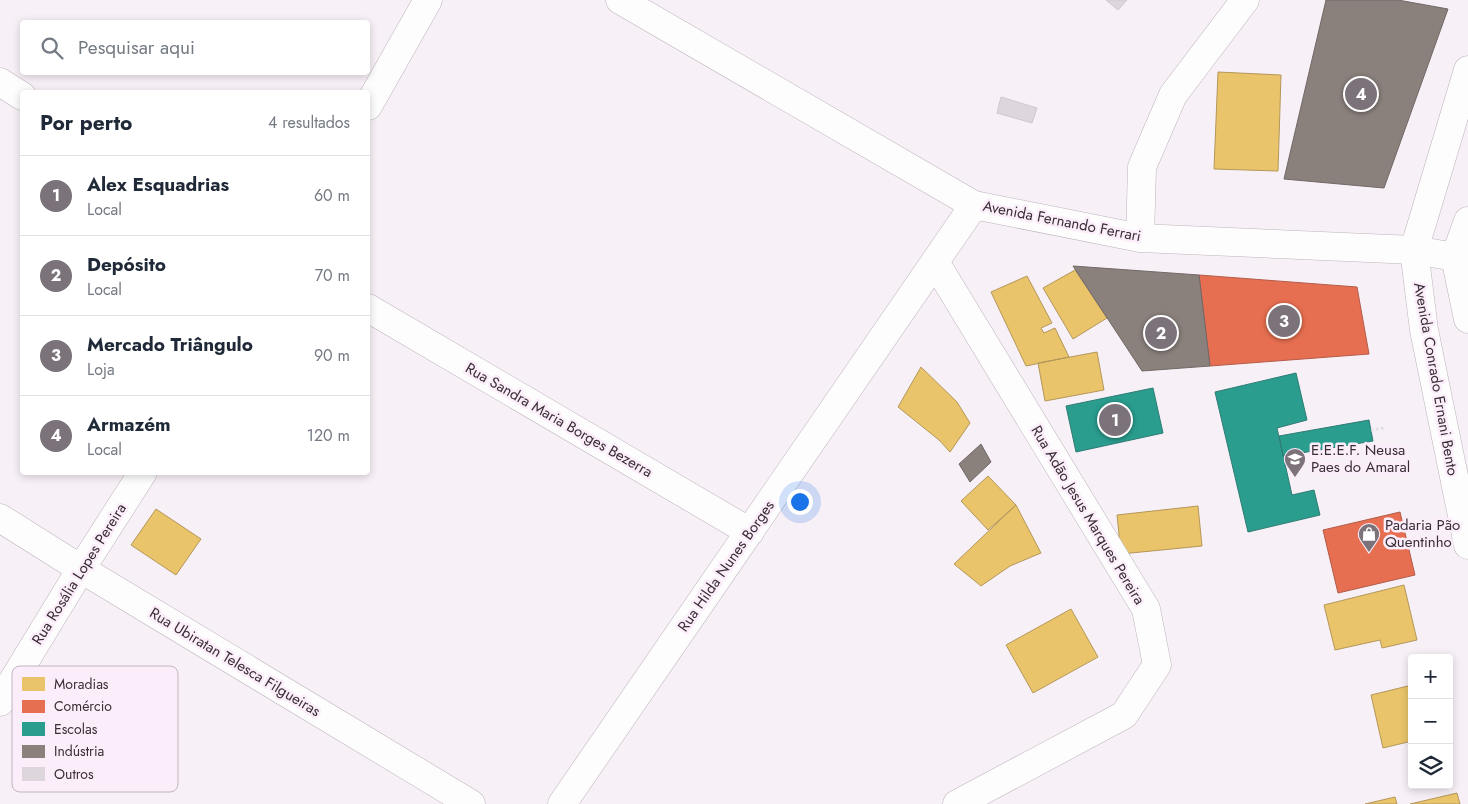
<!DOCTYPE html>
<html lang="pt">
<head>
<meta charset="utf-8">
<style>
  body { margin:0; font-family:Jost,sans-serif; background:#f6f6f7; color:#1f2937 }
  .controls { position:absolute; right:15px; bottom:15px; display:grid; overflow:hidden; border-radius:5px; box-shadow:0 2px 8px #0003 }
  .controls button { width:45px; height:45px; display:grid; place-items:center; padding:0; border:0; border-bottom:1px solid #e0e1e3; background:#fff; color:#1f2937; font:25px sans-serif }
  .you { position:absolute; left:799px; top:501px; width:18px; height:18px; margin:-12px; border:4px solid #fff; border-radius:50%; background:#1a73e8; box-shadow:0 0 0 8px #1a73e833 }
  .badge { display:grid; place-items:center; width:32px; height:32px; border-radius:50%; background:#7b727a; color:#fff; font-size:16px; font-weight:700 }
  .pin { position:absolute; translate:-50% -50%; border:2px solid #fff; box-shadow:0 1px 5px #0006 }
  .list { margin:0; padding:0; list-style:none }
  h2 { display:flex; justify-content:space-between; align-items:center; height:65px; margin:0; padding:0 20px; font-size:21px }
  h2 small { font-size:16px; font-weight:400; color:#747a83 }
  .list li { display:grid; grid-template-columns:32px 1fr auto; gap:15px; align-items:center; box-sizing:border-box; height:80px; padding:0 20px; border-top:1px solid #e0e1e3 }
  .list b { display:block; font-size:19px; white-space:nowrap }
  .list p { margin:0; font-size:16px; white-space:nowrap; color:#747a83 }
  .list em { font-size:16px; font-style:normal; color:#747a83 }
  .icon { flex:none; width:28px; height:28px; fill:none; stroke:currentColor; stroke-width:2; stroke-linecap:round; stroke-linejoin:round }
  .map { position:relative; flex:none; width:1468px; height:804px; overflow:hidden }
  .search { position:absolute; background:#fff; box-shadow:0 2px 8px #0003; left:20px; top:20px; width:350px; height:55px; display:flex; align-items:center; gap:12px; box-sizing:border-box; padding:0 18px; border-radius:5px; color:#747a83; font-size:19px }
  .panel { position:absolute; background:#fff; box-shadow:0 2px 8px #0003; left:20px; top:90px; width:350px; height:385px; border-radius:5px }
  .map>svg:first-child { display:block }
</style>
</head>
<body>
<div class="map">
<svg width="1468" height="804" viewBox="0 0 1468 804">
  <rect width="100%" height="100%" fill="#f8f0f7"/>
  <!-- homes -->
  <path fill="#e9c46a" stroke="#b4975a" d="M1218 72 1281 75 1278 171 1214 169Z
    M1075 270 1107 318 1073 339 1043 288Z
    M1027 276 1052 323 1041 328 1044 333 1055 328 1069 357 1026 366 991 292Z
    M1097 352 1104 390 1045 401 1038 363Z
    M921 367 957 402 970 423 950 452 939 440 898 407Z
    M988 476 1016 505 988 530 961 501Z
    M1016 505 1041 553 1010 566 981 586 954 564Z
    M1198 506 1202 546 1121 554 1117 515Z
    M156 509 201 539 176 575 131 545Z
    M1404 585 1417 640 1382 648 1380 640 1335 650 1324 605Z
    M1071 609 1098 657 1033 693 1006 645Z
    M1412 685V741L1383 748 1371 695Z
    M1457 793 1460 804H1410Z
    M1395 797 1397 804H1365Z"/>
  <!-- shops -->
  <path fill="#e76f51" stroke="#b25c49" d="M1199 275 1357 287 1369 354 1210 366Z
    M1400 512 1415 575 1338 593 1323 530Z"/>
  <!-- schools -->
  <path fill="#2a9d8f" stroke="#2e7c74" d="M1296 373 1307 420 1277 428 1292 495 1314 490 1320 515 1248 532 1215 392Z
    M1153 388 1163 433 1076 452 1066 406Z
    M1369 420 1373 441 1283 456 1279 436Z"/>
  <!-- industry -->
  <path fill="#8a817c" stroke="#716867" d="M1326 0H1398L1448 9 1384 188 1284 179Z
    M1073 266 1199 275 1210 366 1142 371Z
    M981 444 991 462 970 482 959 464Z"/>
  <!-- building -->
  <path fill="#ded6dd" stroke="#cfc7ce" d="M1106 0H1127L1118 10Z
    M1001 97 1037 108 1032 123 997 113Z"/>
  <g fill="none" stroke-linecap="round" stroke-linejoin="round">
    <!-- minor casing -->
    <g stroke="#bdb4bb" stroke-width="29">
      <path id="minor" d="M620 0 974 205 1140 238 1414 250 1455 257 1468 262
        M1468 70 1414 250 1424 330 1468 545
        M0 82 22 96
        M368 106 428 0
        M1468 221 1455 257 1468 319
        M1140 238 1142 167 1173 95 1245 0
        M935 262 1146 609 1157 665 1124 715 957 804
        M368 308 750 532
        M0 518 81 569 471 804
        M0 702 81 569 143 472
        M562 804 974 205"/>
    </g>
    <!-- path -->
    <path stroke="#e1dfe1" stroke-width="3" stroke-dasharray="2.5 2.5" stroke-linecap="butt" d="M1371 430 1384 428"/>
    <!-- minor -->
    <use href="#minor" stroke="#fefdfe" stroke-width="28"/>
  </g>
  <!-- icons -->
  <defs>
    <g id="school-pin" transform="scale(1.125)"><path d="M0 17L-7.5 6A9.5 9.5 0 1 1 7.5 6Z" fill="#7b727a" stroke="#fcedfa"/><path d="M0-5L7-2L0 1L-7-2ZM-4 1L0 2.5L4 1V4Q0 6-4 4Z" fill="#fff"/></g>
    <g id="shop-pin" transform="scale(1.125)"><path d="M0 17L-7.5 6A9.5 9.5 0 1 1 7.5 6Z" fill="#7b727a" stroke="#fcedfa"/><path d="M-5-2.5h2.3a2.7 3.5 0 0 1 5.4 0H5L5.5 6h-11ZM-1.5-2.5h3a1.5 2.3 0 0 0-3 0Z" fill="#fff"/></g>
  </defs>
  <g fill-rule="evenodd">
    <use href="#school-pin" x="1295" y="459"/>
    <use href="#shop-pin" x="1369" y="534"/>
  </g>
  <g text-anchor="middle" stroke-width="5" stroke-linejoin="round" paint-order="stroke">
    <!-- street labels -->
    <g font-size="15" fill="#382e36" stroke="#fcedfa">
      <text transform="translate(1062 221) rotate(11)" y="5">Avenida Fernando Ferrari</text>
      <text transform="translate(1436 379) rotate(80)" y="5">Avenida Conrado Ernani Bento</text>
      <text transform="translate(559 420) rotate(30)" y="5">Rua Sandra Maria Borges Bezerra</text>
      <text transform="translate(1088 515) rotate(59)" y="5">Rua Adão Jesus Marques Pereira</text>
      <text transform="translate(726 566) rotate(-55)" y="5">Rua Hilda Nunes Borges</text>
      <text transform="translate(79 574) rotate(-58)" y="5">Rua Rosália Lopes Pereira</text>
      <text transform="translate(235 662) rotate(31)" y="5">Rua Ubiratan Telesca Filgueiras</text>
    </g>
    <!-- poi labels -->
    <g font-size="15" fill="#382e36" stroke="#fcedfa" text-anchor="start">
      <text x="1311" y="455">E.E.E.F. Neusa<tspan x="1311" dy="17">Paes do Amaral</tspan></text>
      <text x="1385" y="530">Padaria Pão<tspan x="1385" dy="17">Quentinho</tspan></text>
    </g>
  </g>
  <!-- legend -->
  <rect x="12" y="666" width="166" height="126" rx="8" fill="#fcedfa" stroke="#c1b4bf" stroke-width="1"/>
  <rect x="22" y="677" width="23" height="14" fill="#e9c46a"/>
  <rect x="22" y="700" width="23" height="13" fill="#e76f51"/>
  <rect x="22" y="722" width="23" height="14" fill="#2a9d8f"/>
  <rect x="22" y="745" width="23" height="13" fill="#8a817c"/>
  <rect x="22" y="767" width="23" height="14" fill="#ded6dd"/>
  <g font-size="14" fill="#382e36">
    <text x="54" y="689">Moradias</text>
    <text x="54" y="711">Comércio</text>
    <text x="54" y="734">Escolas</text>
    <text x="54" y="756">Indústria</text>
    <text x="54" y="779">Outros</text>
  </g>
</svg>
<div class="controls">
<button>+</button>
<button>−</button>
<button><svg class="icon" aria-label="layers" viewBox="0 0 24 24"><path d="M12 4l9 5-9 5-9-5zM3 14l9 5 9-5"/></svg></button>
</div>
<div class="you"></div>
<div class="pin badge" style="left:1115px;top:420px">1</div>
<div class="pin badge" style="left:1161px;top:333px">2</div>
<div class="pin badge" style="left:1284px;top:321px">3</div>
<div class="pin badge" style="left:1361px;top:94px">4</div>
<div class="search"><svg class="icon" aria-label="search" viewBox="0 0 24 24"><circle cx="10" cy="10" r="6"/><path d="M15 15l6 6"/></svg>Pesquisar aqui</div>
<section class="panel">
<h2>Por perto<small>4 resultados</small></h2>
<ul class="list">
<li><span class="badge">1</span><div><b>Alex Esquadrias</b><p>Local</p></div><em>60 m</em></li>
<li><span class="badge">2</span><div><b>Depósito</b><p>Local</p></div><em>70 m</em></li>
<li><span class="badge">3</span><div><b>Mercado Triângulo</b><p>Loja</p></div><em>90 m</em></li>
<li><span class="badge">4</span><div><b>Armazém</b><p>Local</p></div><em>120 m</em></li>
</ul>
</section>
</div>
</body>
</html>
